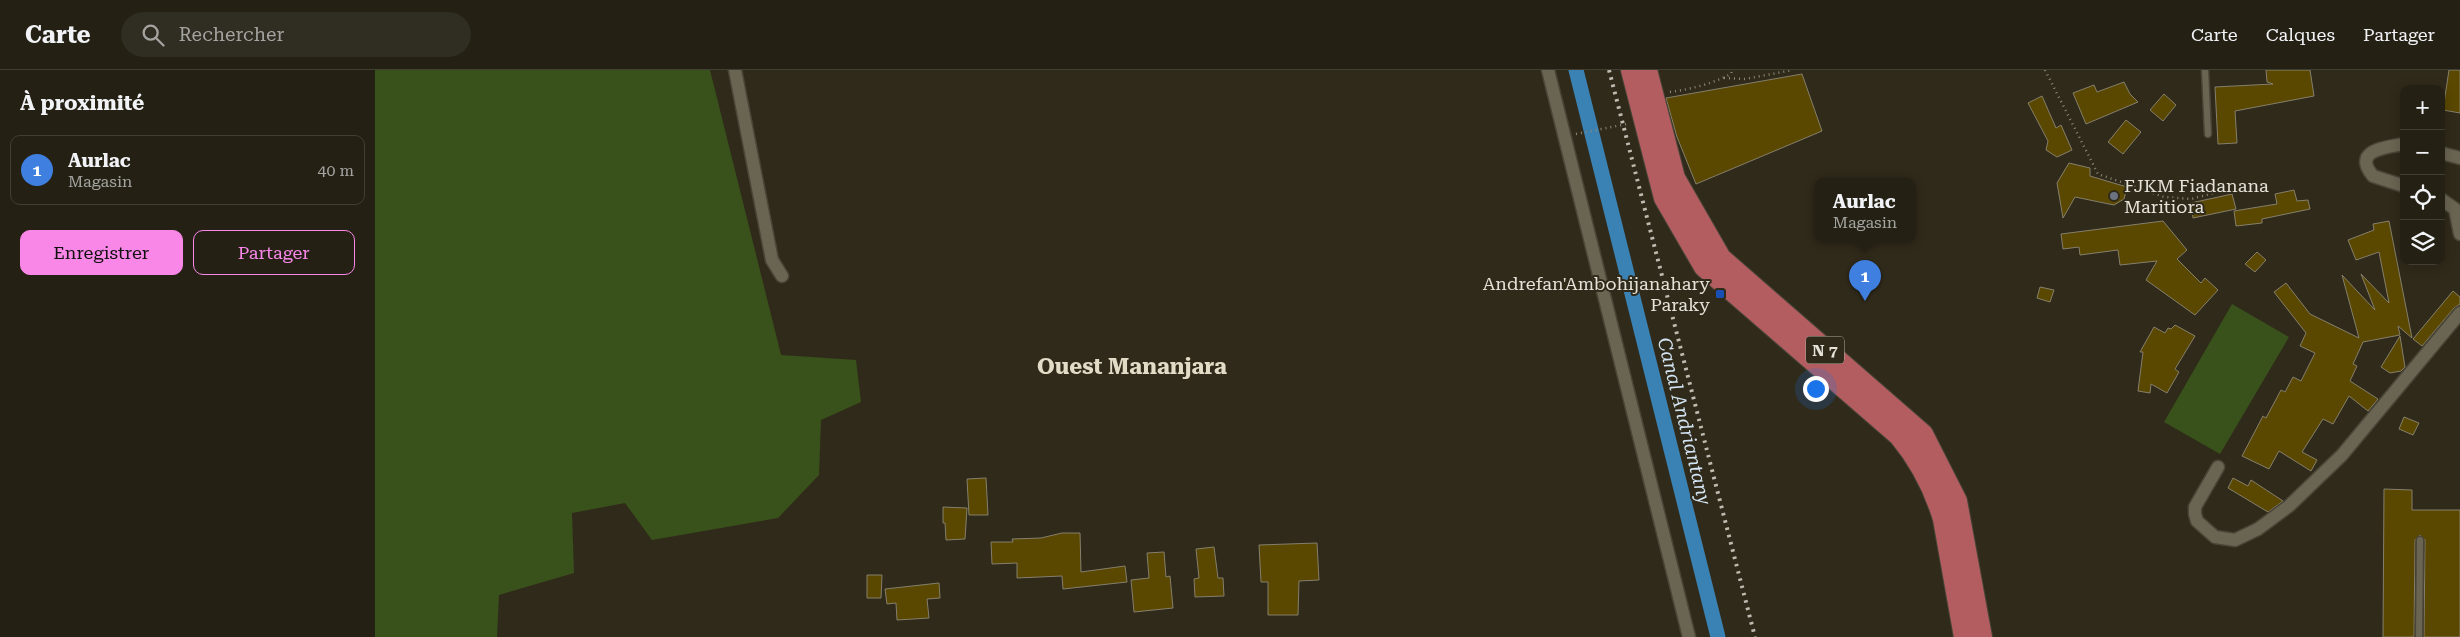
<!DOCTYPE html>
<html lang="fr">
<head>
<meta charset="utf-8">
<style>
  body { margin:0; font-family:"Roboto Serif",serif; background:#302d22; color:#f1f3f6 }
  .controls { position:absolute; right:15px; top:15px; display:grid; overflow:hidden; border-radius:10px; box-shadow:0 2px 12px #0003 }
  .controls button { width:45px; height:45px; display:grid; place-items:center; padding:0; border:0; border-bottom:1px solid #413e34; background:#242014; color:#f1f3f6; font:25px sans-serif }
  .you { position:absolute; left:1440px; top:318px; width:18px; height:18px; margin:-12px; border:4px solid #fff; border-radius:50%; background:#1a73e8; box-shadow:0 0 0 8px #1a73e833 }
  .badge { display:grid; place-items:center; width:32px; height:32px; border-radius:50%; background:#f987e8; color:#fff; font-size:16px; font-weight:700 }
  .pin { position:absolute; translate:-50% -41px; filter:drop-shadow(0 1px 2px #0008) }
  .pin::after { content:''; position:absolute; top:26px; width:18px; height:15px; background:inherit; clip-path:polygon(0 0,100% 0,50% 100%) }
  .popup { position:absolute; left:1439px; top:108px; width:102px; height:65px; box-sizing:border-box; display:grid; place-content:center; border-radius:10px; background:#242014; filter:drop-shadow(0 1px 4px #0005); font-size:16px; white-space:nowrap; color:#a3a3a0 }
  .popup b { font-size:19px; color:#f1f3f6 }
  .popup::after { content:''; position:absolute; left:50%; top:100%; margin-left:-10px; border:10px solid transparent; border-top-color:#242014 }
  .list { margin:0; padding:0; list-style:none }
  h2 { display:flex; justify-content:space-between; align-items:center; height:65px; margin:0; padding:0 20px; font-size:21px }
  h2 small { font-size:16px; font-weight:400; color:#a3a3a0 }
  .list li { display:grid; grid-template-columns:32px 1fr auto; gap:15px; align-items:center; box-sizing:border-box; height:70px; margin:0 10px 10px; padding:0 10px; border:1px solid #413e34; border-radius:10px }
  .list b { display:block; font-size:19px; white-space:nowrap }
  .list p { margin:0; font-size:16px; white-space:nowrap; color:#a3a3a0 }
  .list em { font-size:16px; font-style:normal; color:#a3a3a0 }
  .actions { display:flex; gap:10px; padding:15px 20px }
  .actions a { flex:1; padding:11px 0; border:1px solid #f987e8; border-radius:10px; text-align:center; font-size:18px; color:#f987e8 }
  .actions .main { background:#f987e8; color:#111 }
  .icon { flex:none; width:28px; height:28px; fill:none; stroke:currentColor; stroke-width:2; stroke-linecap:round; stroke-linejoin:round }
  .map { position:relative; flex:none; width:2085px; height:567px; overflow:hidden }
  header { display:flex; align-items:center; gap:30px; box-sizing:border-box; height:70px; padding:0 25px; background:#242014; border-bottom:1px solid #413e34 }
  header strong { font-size:24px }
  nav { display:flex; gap:28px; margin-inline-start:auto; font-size:18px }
  .search { width:350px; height:45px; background:#302d22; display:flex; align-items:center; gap:12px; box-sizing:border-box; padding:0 18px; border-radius:28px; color:#a3a3a0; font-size:19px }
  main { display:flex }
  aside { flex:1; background:#242014 }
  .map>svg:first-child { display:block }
</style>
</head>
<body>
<header>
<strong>Carte</strong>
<div class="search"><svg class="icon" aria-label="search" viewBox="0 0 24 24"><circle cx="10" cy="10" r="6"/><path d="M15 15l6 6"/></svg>Rechercher</div>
<nav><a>Carte</a><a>Calques</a><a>Partager</a></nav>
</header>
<main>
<aside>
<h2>À proximité<small></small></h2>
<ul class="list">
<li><span class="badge" style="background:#3f7fe0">1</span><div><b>Aurlac</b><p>Magasin</p></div><em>40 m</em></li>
</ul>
<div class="actions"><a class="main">Enregistrer</a><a>Partager</a></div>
</aside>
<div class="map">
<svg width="2085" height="567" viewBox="0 0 2085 567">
  <rect width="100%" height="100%" fill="#302a1a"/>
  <!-- green -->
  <path fill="#39521b" d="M0 0H335L406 285 481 290 486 332 446 350 444 405 403 448 277 470 250 433 197 443 199 503 124 525 122 567H0Z
    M1857 234 1914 267 1845 384 1789 352Z"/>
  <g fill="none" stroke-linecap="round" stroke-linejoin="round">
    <!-- stream -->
    <path stroke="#3a82b3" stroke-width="4.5" d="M1202 0 1311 440"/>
    <!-- canal -->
    <path stroke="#3a82b3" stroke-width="15" d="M1201 0 1343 567"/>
  </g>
  <!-- building -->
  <path fill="#5a4800" stroke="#857f6c" d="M1891 0H1935L1939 26 1860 41 1862 73 1843 74 1840 17 1898 14 1892 12Z
    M2074 0H2085V43L2068 40Z
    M1427 4 1447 61 1321 114 1302 67 1291 28Z
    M1749 12 1755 24 1763 32 1711 54 1698 23 1719 15 1722 22Z
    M1789 24 1801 35 1788 51 1775 40Z
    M1667 26 1681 58 1686 55 1697 80 1682 87 1671 80 1673 71 1653 33Z
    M1751 50 1766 62 1748 84 1733 72Z
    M1694 93 1715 98V106L1752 117 1749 129 1739 135 1700 127 1688 148 1682 113Z
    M1919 120 1922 131 1933 130 1935 139 1887 149V153L1861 156 1859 141 1902 134 1900 124Z
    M1857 124 1861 139 1818 148 1816 133Z
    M1788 151 1812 180 1802 189 1826 213 1830 208 1843 220 1820 245 1771 210 1782 191 1745 195 1743 180 1705 185 1704 177 1688 179 1686 164Z
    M2014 151 2037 268 2023 256 2025 265 1988 272 1978 294 1982 296 1975 311 2003 329 1993 341 1974 326 1958 354 1948 349 1927 382 1942 390 1936 401 1904 381 1894 399 1867 386 1888 346 1891 348 1906 320 1910 322 1918 307 1926 311 1940 283 1925 276 1931 263 1899 222 1911 213 1935 244 1984 268 1967 205 2000 240 1986 204 2014 233 2004 182 1981 190 1973 170 1999 160 1998 154Z
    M1882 182 1891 190 1880 202 1870 194Z
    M1665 217 1679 220 1675 232 1662 228Z
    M2078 221 2085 227V234L2079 238 2047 276 2038 269Z
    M1800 255 1820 266 1800 299 1804 302 1792 323 1776 314 1775 323 1763 321 1768 282H1765L1779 257 1790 263 1793 258 1796 259Z
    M2025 266 2030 297 2026 301 2015 303 2006 297Z
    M2029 347 2044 353 2038 365 2024 359Z
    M611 408 613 445H594L592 409Z
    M1858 408 1873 416 1876 410 1908 431 1893 442 1853 418Z
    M2009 419 2037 420V440H2085V567H2049L2050 470 2045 465 2040 470 2039 567H2008Z
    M568 437 592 438 590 469 571 470 570 453H568Z
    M687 463H705L706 502 750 496 752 512 688 519 687 506 642 508V493L617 494 616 472H638L637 469 666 468Z
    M942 473 944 510 924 511 923 545H893V512H886L884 475Z
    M839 477 843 508H848L849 526 820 527 819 509 824 508 821 479Z
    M789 482 791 507 795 506 798 538 759 542 756 510 774 508 772 483Z
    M492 505H507L506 528H492Z
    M564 513 565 528 552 529 554 548 522 550 521 533 512 534 510 519Z"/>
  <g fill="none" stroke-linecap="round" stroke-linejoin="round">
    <!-- service casing -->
    <g stroke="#494537" stroke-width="9">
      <path id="service" d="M1830 0 1833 64
        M2044 567 2045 470"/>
    </g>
    <!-- minor casing -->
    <g stroke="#494537" stroke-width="15">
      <path id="minor" d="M360 0 397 190 407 206
        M1173 0 1314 567
        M2029 74C2012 77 1976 80 1998 106L2029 116
        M2066 83 2085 88
        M2066 129 2080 139 2085 164
        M1843 397 1820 437V444L1822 451 1840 467 1860 470 1883 459 1914 436 1967 385 2085 243"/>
    </g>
    <!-- primary casing -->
    <g stroke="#494537" stroke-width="22">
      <path id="primary" d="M1256 0 1289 128 1329 197 1524 366C1544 390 1559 419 1568 449L1589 567
        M1272 0 1300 108 1346 188 1548 364 1582 431 1607 567"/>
    </g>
    <!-- path -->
    <path stroke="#8d887b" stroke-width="2.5" stroke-dasharray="1 4" stroke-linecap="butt" d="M1670 0 1723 104 1789 127 1816 129 1839 123
      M1349 8 1370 9 1418 0
      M1295 22C1317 19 1336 14 1356 4L1357 0
      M1201 64 1252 54"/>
    <!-- service -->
    <use href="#service" stroke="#6a6452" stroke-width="6"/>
    <!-- minor -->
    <use href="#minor" stroke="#6a6452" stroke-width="12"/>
    <!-- primary -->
    <use href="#primary" stroke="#b35d60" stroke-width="20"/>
    <!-- rail -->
    <path stroke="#bfbbb0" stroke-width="4" stroke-dasharray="2.5 5" stroke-linecap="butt" d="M1234 0 1380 567"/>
  </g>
  <!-- markers -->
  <circle fill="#6b7280" stroke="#302a1a" stroke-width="2" cx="1739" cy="126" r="5"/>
  <rect fill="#1a4fb4" stroke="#302a1a" stroke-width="2" x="1340" y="219" width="10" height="10" rx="2.5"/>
  <g text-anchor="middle" stroke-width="4" stroke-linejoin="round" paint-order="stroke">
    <!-- shield labels -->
    <rect fill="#302a1a" stroke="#afab9f" stroke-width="1" x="1431" y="266.5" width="38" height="27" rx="4"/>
    <g font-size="16" font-weight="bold" fill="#e5e2d8">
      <text x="1450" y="286">N 7</text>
    </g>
    <!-- poi labels -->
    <g font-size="18" fill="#e5e2d8" stroke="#302a1a" text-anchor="start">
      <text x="1749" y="122">FJKM Fiadanana<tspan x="1749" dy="21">Maritiora</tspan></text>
      <text x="1335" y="220" text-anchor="end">Andrefan'Ambohijanahary<tspan x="1335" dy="21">Paraky</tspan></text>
    </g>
    <!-- water labels -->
    <g font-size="19" font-style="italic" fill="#d3e4f2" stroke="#302a1a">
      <text transform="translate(1310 351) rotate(76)" y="7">Canal Andriantany</text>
    </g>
    <!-- district labels -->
    <g font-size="22" font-weight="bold" fill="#e2dcc7" stroke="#302a1a">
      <text x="757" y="304">Ouest Mananjara</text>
    </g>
  </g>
</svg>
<div class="controls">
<button>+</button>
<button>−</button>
<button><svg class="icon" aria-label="locate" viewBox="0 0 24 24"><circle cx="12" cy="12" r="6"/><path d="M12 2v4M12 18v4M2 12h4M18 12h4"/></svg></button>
<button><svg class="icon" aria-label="layers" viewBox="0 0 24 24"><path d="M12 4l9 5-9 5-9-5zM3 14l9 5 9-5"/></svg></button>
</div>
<div class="you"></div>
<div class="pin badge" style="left:1490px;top:231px;background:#3f7fe0">1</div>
<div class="popup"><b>Aurlac</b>Magasin</div>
</div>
</main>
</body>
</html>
